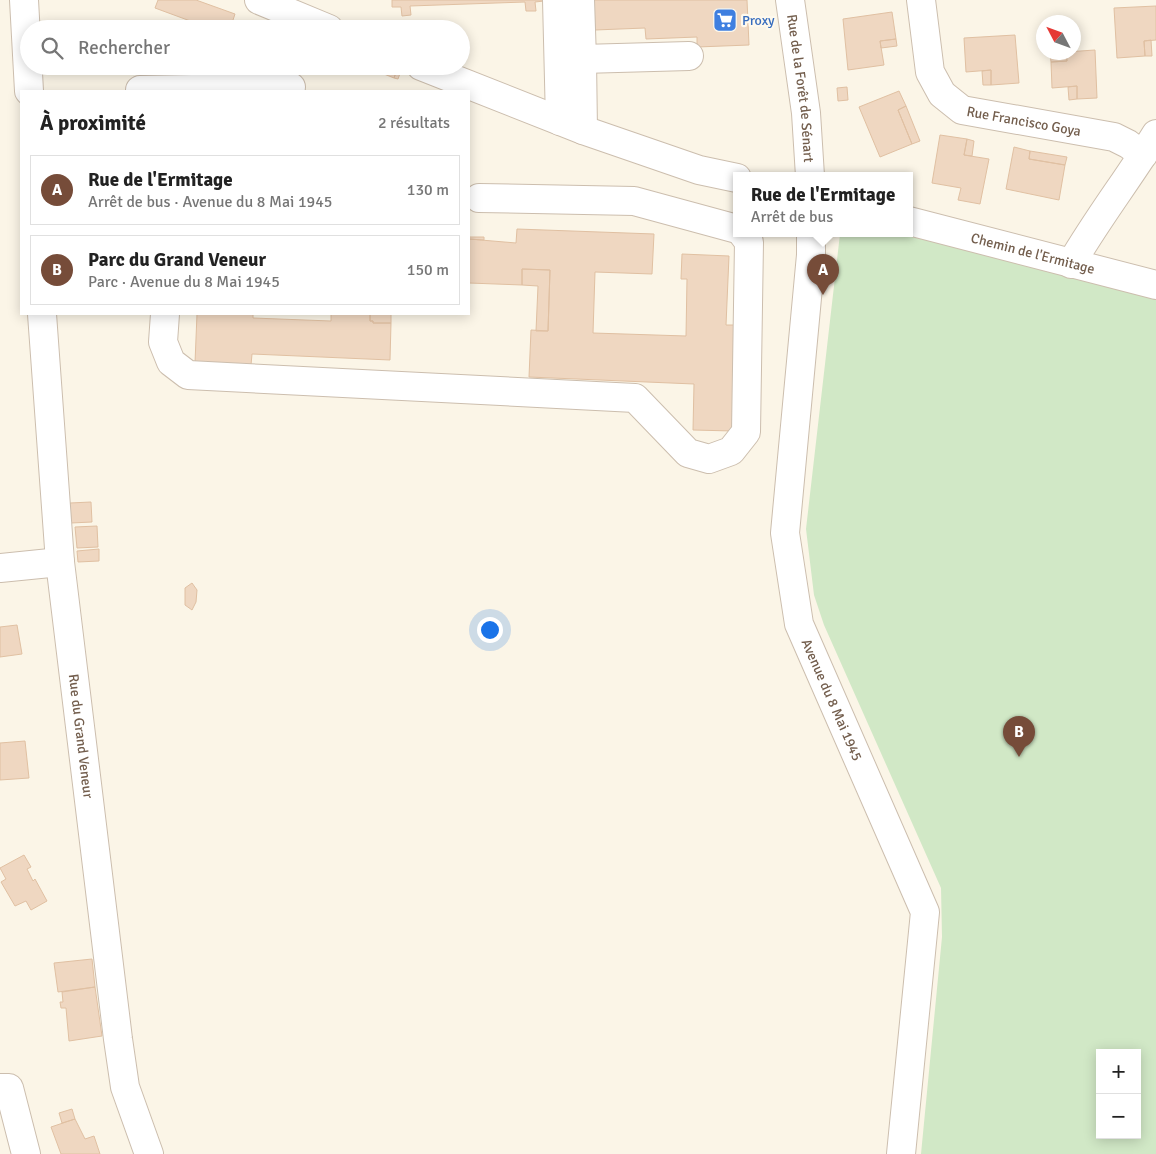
<!DOCTYPE html>
<html lang="fr">
<head>
<meta charset="utf-8">
<style>
  body { margin:0; font-family:Signika,sans-serif; background:#f6f6f6; color:#222 }
  .controls { position:absolute; right:15px; bottom:15px; display:grid; overflow:hidden; border-radius:0px; box-shadow:0 2px 12px #0003 }
  .controls button { width:45px; height:45px; display:grid; place-items:center; padding:0; border:0; border-bottom:1px solid #e0e0e0; background:#fff; color:#222; font:25px sans-serif }
  .compass { position:absolute; left:1036px; top:15px; width:45px; height:45px; border-radius:50%; background:#fff; box-shadow:0 2px 12px #0003; rotate:311deg }
  .you { position:absolute; left:489px; top:629px; width:18px; height:18px; margin:-12px; border:4px solid #fff; border-radius:50%; background:#1a73e8; box-shadow:0 0 0 8px #1a73e833 }
  .badge { display:grid; place-items:center; width:32px; height:32px; border-radius:50%; background:#764c39; color:#fff; font-size:16px; font-weight:700 }
  .pin { position:absolute; translate:-50% -41px; filter:drop-shadow(0 1px 2px #0008) }
  .pin::after { content:''; position:absolute; top:26px; width:18px; height:15px; background:inherit; clip-path:polygon(0 0,100% 0,50% 100%) }
  .popup { position:absolute; left:733px; top:172px; width:180px; height:65px; box-sizing:border-box; display:grid; place-content:center; border-radius:0px; background:#fff; filter:drop-shadow(0 1px 4px #0005); font-size:16px; white-space:nowrap; color:#767676 }
  .popup b { font-size:19px; color:#222 }
  .popup::after { content:''; position:absolute; left:50%; top:100%; margin-left:-10px; border:10px solid transparent; border-top-color:#fff }
  .list { margin:0; padding:0; list-style:none }
  h2 { display:flex; justify-content:space-between; align-items:center; height:65px; margin:0; padding:0 20px; font-size:21px }
  h2 small { font-size:16px; font-weight:400; color:#767676 }
  .list li { display:grid; grid-template-columns:32px 1fr auto; gap:15px; align-items:center; box-sizing:border-box; height:70px; margin:0 10px 10px; padding:0 10px; border:1px solid #e0e0e0; border-radius:0px }
  .list b { display:block; font-size:19px; white-space:nowrap }
  .list p { margin:0; font-size:16px; white-space:nowrap; color:#767676 }
  .list em { font-size:16px; font-style:normal; color:#767676 }
  .icon { flex:none; width:28px; height:28px; fill:none; stroke:currentColor; stroke-width:2; stroke-linecap:round; stroke-linejoin:round }
  .map { position:relative; flex:none; width:1156px; height:1154px; overflow:hidden }
  .search { position:absolute; background:#fff; box-shadow:0 2px 12px #0003; left:20px; top:20px; width:450px; height:55px; display:flex; align-items:center; gap:12px; box-sizing:border-box; padding:0 18px; border-radius:28px; color:#767676; font-size:19px }
  .panel { position:absolute; background:#fff; box-shadow:0 2px 12px #0003; left:20px; top:90px; width:450px; height:225px; border-radius:0px }
  .map>svg:first-child { display:block }
</style>
</head>
<body>
<div class="map">
<svg width="1156" height="1154" viewBox="0 0 1156 1154">
  <rect width="100%" height="100%" fill="#fbf5e7"/>
  <!-- green -->
  <path fill="#d1e8c6" fill-rule="evenodd" d="M840 234H899L1036 265 1156 296V1154H921L942 937 941 888 824 625 814 595 806 529ZM1100 1053H1137V1135H1100Z"/>
  <!-- building -->
  <path fill="#efd7c1" stroke="#e0c0a2" d="M158 0H196L235 14 230 29H212L155 8Z
    M392 0H544V1L535 2 536 11H526L525 2 410 6 411 15 402 16 401 7H392Z
    M594 0H747L749 45 697 47V37L646 39 645 28 595 30Z
    M1156 6V40L1144 41 1145 56 1117 58 1114 8Z
    M892 12 896 39 880 41 884 65 848 70 843 19Z
    M1015 35 1019 83 991 85V70L966 72 964 38Z
    M896 39 897 46 881 48 880 41Z
    M1151 40 1152 56H1145L1144 41Z
    M1095 50 1097 98 1077 99V86L1052 88 1051 62 1067 61 1066 52Z
    M1066 52 1067 61 1051 62 1050 53Z
    M364 66H397L398 67 394 78Z
    M398 67 402 68 398 79 394 78Z
    M991 70V85H983L982 71Z
    M1077 86V99L1069 100 1068 87Z
    M847 87 848 100 838 101 837 88Z
    M899 91 906 106 898 110 912 144 880 157 859 107Z
    M906 106 920 141 912 144 898 110Z
    M940 135 967 139 964 155 989 159 980 204 958 200 961 188 932 183Z
    M967 139 974 141 972 156 964 155Z
    M1014 147 1030 151 1029 159 1065 165 1059 200 1006 189Z
    M1030 151 1067 157 1065 165 1029 159Z
    M517 229 654 234 652 274 595 272 593 333 686 336 687 279H681L682 254 729 256 726 325H737L733 431 693 430 694 384 529 377 531 330 548 331 550 270 522 269V285L469 283V239L516 243Z
    M469 237H484V240L469 239Z
    M522 269 550 270 548 331H536L538 286 522 285Z
    M197 314H253V318L331 321V314H370V321H373V323H391L390 360 252 354 251 365 195 363Z
    M370 314H391V323H373V321H370Z
    M91 502 92 522 71 523 70 503Z
    M97 526 98 547 77 548 75 527Z
    M99 549V561L78 562 77 551Z
    M192 583 197 590 196 602 192 610 185 605V588Z
    M17 625 22 654 0 657V627Z
    M25 741 29 778 0 780V743Z
    M24 855 31 867 27 869 33 881 35 879 47 901 31 910 26 901 15 906 1 882 6 879 0 868Z
    M92 959 95 987 58 992 54 963Z
    M95 987 102 1036 69 1041 66 1008H61L60 1002H63L62 992Z
    M72 1109 75 1119 62 1123 59 1113Z
    M75 1119 85 1139 94 1136 100 1154H61L51 1127Z"/>
  <g fill="none" stroke-linecap="round" stroke-linejoin="round">
    <!-- minor casing -->
    <g stroke="#ccbeae" stroke-width="30">
      <g id="minor">
        <path d="M24 0 29 91"/>
        <path d="M259 0 329 29"/>
        <path d="M557 0 560 121"/>
        <path d="M580 0 582 59 583 130"/>
        <path id="s1" d="M790 0 806 113 810 176"/>
        <path id="s2" d="M921 0 930 72 942 94 962 110 1114 137 1128 144 1143 155"/>
        <path d="M582 59 689 56"/>
        <path d="M421 66 583 130 699 170 737 178"/>
        <path d="M140 90 291 87"/>
        <path d="M479 198 634 201 737 229"/>
        <path id="s3" d="M909 221 1156 285"/>
        <path id="s4" d="M811 234V255L785 533 799 624 925 912 901 1154"/>
        <path d="M1071 264C1097 219 1129 178 1156 134"/>
        <path id="s5" d="M42 314 60 562 118 1039 125 1087 149 1154"/>
        <path d="M165 314 163 342 171 362 188 375 635 398 688 453 709 459 731 451 746 432 749 242 743 234"/>
        <path d="M0 568 60 562"/>
        <path d="M0 1088H9L26 1154"/>
      </g>
    </g>
    <!-- minor -->
    <use href="#minor" stroke="#fff" stroke-width="28"/>
  </g>
  <!-- icons -->
  <defs>
    <g id="supermarket-square" transform="scale(1.25)"><rect x="-9" y="-9" width="18" height="18" rx="4" fill="#3f7fe0" stroke="#fef9ed"/><path d="M-6-5.5h2.5l.6 2H6L4.5 2H-2.5L-4.4-4H-6ZM-1.5 3.2a1.3 1.3 0 1 0 .1 0ZM3 3.2a1.3 1.3 0 1 0 .1 0Z" fill="#fff"/></g>
  </defs>
  <g fill-rule="evenodd">
    <use href="#supermarket-square" x="725" y="20"/>
  </g>
  <g text-anchor="middle" stroke-width="4.5" stroke-linejoin="round" paint-order="stroke">
    <!-- shop labels -->
    <g font-size="14" fill="#366cbe" stroke="#fef9ed" text-anchor="start">
      <text x="742" y="25">Proxy</text>
    </g>
    <!-- street labels -->
    <g font-size="14" fill="#735e4d" stroke="#fef9ed">
      <text dy="5" stroke="none"><textPath href="#s1" startOffset="89">Rue de la Forêt de Sénart</textPath></text>
      <text dy="5" stroke="none"><textPath href="#s2" startOffset="186">Rue Francisco Goya</textPath></text>
      <text dy="5" stroke="none"><textPath href="#s3" startOffset="128">Chemin de l'Ermitage</textPath></text>
      <text dy="5" stroke="none"><textPath href="#s4" startOffset="475">Avenue du 8 Mai 1945</textPath></text>
      <text dy="5" stroke="none"><textPath href="#s5" startOffset="424">Rue du Grand Veneur</textPath></text>
    </g>
  </g>
</svg>
<div class="controls">
<button>+</button>
<button>−</button>
</div>
<svg class="compass" viewBox="-18 -18 36 36"><path d="M0-13l5 13h-10z" fill="#e53935"/><path d="M0 13l5-13h-10z" fill="#767676"/></svg>
<div class="you"></div>
<div class="pin badge" style="left:823px;top:295px">A</div>
<div class="popup"><b>Rue de l'Ermitage</b>Arrêt de bus</div>
<div class="pin badge" style="left:1019px;top:757px">B</div>
<div class="search"><svg class="icon" aria-label="search" viewBox="0 0 24 24"><circle cx="10" cy="10" r="6"/><path d="M15 15l6 6"/></svg>Rechercher</div>
<section class="panel">
<h2>À proximité<small>2 résultats</small></h2>
<ul class="list">
<li><span class="badge">A</span><div><b>Rue de l'Ermitage</b><p>Arrêt de bus · Avenue du 8 Mai 1945</p></div><em>130 m</em></li>
<li><span class="badge">B</span><div><b>Parc du Grand Veneur</b><p>Parc · Avenue du 8 Mai 1945</p></div><em>150 m</em></li>
</ul>
</section>
</div>
</body>
</html>
